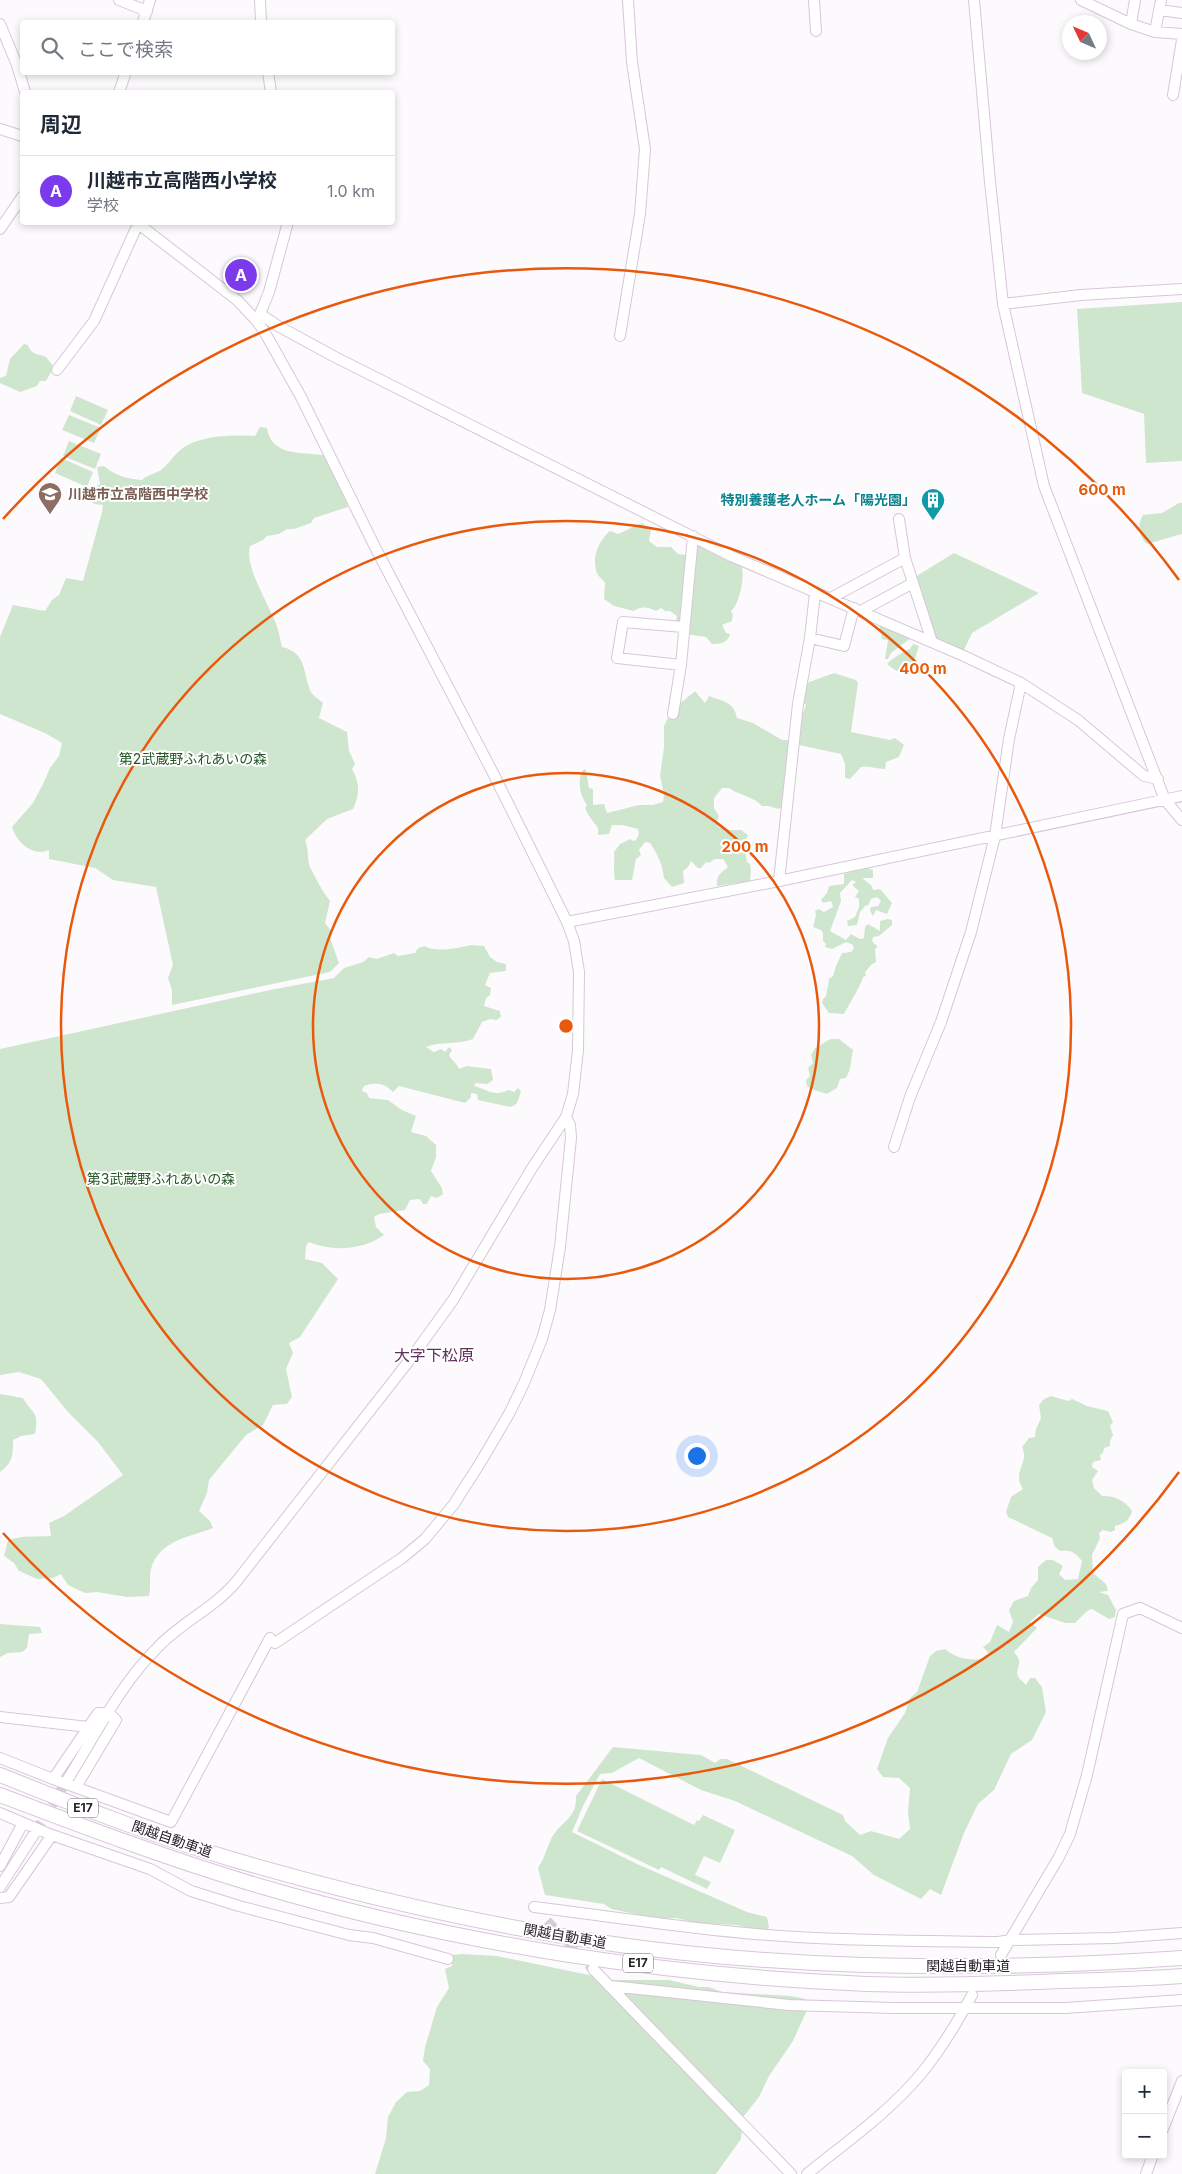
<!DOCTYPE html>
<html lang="ja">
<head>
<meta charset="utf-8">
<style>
  body { margin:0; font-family:Inter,"Noto Sans JP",sans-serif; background:#f6f6f7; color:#1f2937 }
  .controls { position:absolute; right:15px; bottom:15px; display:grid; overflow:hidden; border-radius:5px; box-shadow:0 2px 8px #0003 }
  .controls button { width:45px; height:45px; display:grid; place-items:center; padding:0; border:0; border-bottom:1px solid #e0e1e3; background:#fff; color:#1f2937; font:25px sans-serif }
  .compass { position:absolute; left:1062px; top:15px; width:45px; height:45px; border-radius:50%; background:#fff; box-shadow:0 2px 8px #0003; rotate:314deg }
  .you { position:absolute; left:696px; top:1455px; width:18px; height:18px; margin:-12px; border:4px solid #fff; border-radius:50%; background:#1a73e8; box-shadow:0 0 0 8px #1a73e833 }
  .badge { display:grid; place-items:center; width:32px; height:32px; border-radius:50%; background:#7c3aed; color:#fff; font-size:16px; font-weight:700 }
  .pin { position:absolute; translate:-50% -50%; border:2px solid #fff; box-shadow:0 1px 5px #0006 }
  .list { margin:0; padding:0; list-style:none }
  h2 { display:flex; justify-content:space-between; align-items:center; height:65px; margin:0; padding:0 20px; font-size:21px }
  h2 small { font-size:16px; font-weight:400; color:#747a83 }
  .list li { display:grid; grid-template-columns:32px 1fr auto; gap:15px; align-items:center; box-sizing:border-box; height:70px; padding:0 20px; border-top:1px solid #e0e1e3 }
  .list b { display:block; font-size:19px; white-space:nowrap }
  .list p { margin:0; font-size:16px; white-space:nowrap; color:#747a83 }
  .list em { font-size:16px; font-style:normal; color:#747a83 }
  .icon { flex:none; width:28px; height:28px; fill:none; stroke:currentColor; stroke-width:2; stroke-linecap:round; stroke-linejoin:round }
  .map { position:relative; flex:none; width:1182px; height:2174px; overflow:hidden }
  .search { position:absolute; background:#fff; box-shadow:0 2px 8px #0003; left:20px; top:20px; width:375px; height:55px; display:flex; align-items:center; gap:12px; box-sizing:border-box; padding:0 18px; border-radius:5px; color:#747a83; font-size:19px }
  .panel { position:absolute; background:#fff; box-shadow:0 2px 8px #0003; left:20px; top:90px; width:375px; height:135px; border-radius:5px }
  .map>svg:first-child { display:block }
</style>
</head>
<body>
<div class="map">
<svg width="1182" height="2174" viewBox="0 0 1182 2174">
  <rect width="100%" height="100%" fill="#fdfafe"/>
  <!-- green -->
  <path fill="#cfe6ce" d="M1182 302V461L1146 463 1144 414 1082 393 1077 309Z
    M24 344 28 345C32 356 38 353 46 357L54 367 46 381H40L37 386 20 392 0 383V378L6 376 10 359Z
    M76 396 108 410 101 425 70 411Z
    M69 415 101 428 94 443 62 430Z
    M260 427 267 428C271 456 300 452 323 455L343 490 348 507 314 518 311 523 294 529H287L279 534 267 536 263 540 250 546C244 566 269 604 276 624 279 631 280 639 282 647 308 653 302 673 311 692 313 696 319 699 323 703L319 718 347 732 349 751 355 764 352 769C360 784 360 793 353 809L327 819 305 840C309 849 307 859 310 867 316 879 322 891 330 901L325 923 333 933 330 938 339 963 330 972 172 1005V990L168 978 173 965 156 887 113 880 95 868 49 859V850C33 857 17 843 12 827L33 803 44 782 50 768 59 756 62 743 47 734 0 714V637L13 605 45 611 52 600 59 595 66 578 83 581 102 512 103 505 94 504 88 496 92 489 100 484 97 467 104 466C116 476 128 479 142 480 148 474 156 474 162 469 171 462 176 451 186 446 205 435 234 435 255 436Z
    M69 441 101 454 95 469 63 456Z
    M61 458 93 472 87 487 55 473Z
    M1179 503H1182V534L1147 544C1138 536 1137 524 1143 515L1162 513Z
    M642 523 651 529 649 541 657 547H671L678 554 686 555 697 546 713 551 741 566C746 574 739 606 731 611L733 615 732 621 722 625 726 633 730 634C728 643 720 644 712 644L706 637 685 634 675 623 677 616 670 611H665L661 608 656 611C648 607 641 606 634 611L614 606 604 599 605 583C603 580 598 576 597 573 591 558 599 540 610 531L618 534Z
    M954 553 1039 593 972 633 964 650 933 637 915 577Z
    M879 624 911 638 891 653 888 659H885L888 640 882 639Z
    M913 644 919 646 909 676C901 672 893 670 887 664 893 658 902 652 910 649Z
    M834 673 856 680 858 683 851 732 890 740 895 738 904 745 899 757 886 762 885 769C876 769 871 766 861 767L850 779 845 778V764L841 754 799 745 789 747V753L786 759 792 798 779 809 768 806H762C753 796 740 796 729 788H722L714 798V808L719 816 717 821 718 827 730 830H741L748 835 744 845 747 862 750 864 751 870 750 881 717 886C717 874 720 874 728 867L723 859H715L709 863 706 862 701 868H698L691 861 688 867 683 871 684 883 672 887 664 878C663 866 657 853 650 843L645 842 639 850 641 855 636 859 632 880H615C613 870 615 862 614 852L620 844 630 839 633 841 636 840 639 834 638 829 622 825H612L609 834 598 835V828L589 816 585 808 587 805C580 796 576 778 584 769L586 770 589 788 593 789V805L604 804 607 813 639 805H653L663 802 664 794 660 776 664 747V726L671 711 695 691 705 703 709 696C723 702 734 701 737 718L753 723 782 740H788L796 733 806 705 799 698 804 684Z
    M865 867 873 870V878H862L872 886 873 890 880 889 892 903 887 914 876 910 873 916 870 911 871 907 878 906 881 901 877 897 871 899 868 906 866 905 860 912 857 925 848 926 847 921 855 917 859 907V899L855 897 859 891 852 885 856 882 852 880 840 893 841 901 830 931 846 940 851 934 860 939 864 938 865 927 868 924 880 931V921L888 919 892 920V925L879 936 873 937 872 941 878 947 875 949 876 962 872 964 865 972 866 976 863 977C863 982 847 1008 844 1014L829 1013 822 1003 823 999 826 996 829 979 833 976 836 966 842 953 851 952 854 948 853 945 846 942 832 949 825 947 826 944 823 941V933L821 930 813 927 816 915 815 911 819 909 824 912 833 907 831 901 823 903 821 900 827 893 829 886 844 884V874Z
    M471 945 484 946 490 957 497 962 506 964V971L490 973 485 985 491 988 490 995 486 998 484 1006 500 1011 501 1017 496 1020 490 1019 482 1022 473 1039C458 1045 441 1041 426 1047L434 1052 441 1049 445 1052 449 1047 452 1050 449 1055C452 1061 457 1063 459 1069L467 1066 491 1069 493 1080 487 1084 476 1083 474 1086C489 1090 493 1097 509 1090L514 1092 518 1088 521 1091C518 1099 519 1105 510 1107L478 1100 477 1094 471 1093V1097L465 1103 399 1086 393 1092C384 1083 376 1082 364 1086L362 1091 367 1093 369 1098 388 1100 402 1110 416 1116 411 1132 426 1136 436 1145V1157L431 1171 442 1188 443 1194 437 1198 431 1196 427 1204H423L420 1199 410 1200 405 1210 379 1214 374 1217 376 1227 384 1235C364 1250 332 1252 309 1242L306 1246 305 1259 322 1263 338 1279 300 1337 289 1343 293 1353 286 1369 292 1397 287 1404 273 1405 263 1425 246 1435 209 1480 207 1493 199 1511 210 1521 213 1528C190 1537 159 1540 151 1569 149 1578 151 1586 149 1596L127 1597 97 1592 85 1593 68 1585 61 1574 53 1578 37 1579 19 1571 14 1563 4 1556 8 1540C23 1535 35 1537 51 1536L49 1523 64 1516 123 1475 98 1442 68 1412 41 1379 19 1372 0 1375V1049L270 990 334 978 344 968 363 962 369 957 377 959 394 953 398 956 415 953 418 948 425 946C435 953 459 948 471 945Z
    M831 1039H839L853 1050C851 1059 851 1070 846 1078L840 1079 837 1088 827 1094 811 1089 807 1086 806 1080 810 1076 808 1068 813 1063 811 1055 815 1048C822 1046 824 1041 831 1039Z
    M0 1394 23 1398C33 1416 39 1409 35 1434L21 1436 13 1440C13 1454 13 1463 0 1472Z
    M1051 1396 1068 1401 1072 1399 1087 1406 1108 1411 1113 1422 1110 1426 1113 1435 1110 1441V1446L1104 1448 1103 1453 1100 1455 1101 1460 1093 1462 1092 1467 1098 1471 1092 1480 1094 1488 1102 1496C1113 1495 1126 1501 1132 1511 1130 1520 1124 1524 1115 1526V1530L1111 1532 1103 1530 1099 1533 1100 1538 1092 1555 1093 1573 1106 1584 1108 1591 1099 1592 1108 1595 1116 1610 1115 1617 1109 1619 1092 1609 1087 1611 1075 1623H1065L1039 1614 1030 1622 1037 1628 1014 1652C1022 1662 1019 1662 1017 1673L1019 1678 1026 1685 1030 1678H1035L1042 1687 1046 1712 1032 1740 1011 1754 994 1790 978 1804 964 1833 941 1895 930 1889 921 1899 874 1875 852 1856 735 1801 701 1790 639 1758 612 1773 600 1774 584 1804 572 1832 637 1864 747 1912 767 1917 769 1928 763 1931 736 1925 697 1923 676 1918 659 1919 611 1909 604 1904 545 1895 538 1868C545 1857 546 1850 551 1839 560 1821 577 1820 576 1796L613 1747 701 1755 715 1763 720 1759H727L843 1815 845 1821 860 1835 871 1831 899 1839 910 1829 908 1811 910 1788 899 1778 883 1777 877 1769 888 1738 905 1713 910 1698 917 1692 930 1656 936 1651 945 1649C956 1659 977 1663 991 1656L983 1647 990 1642 997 1625 1009 1632 1013 1622 1009 1610 1014 1601 1028 1596 1031 1588 1038 1580V1567L1046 1560H1053L1063 1566 1059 1574 1065 1580 1078 1579 1082 1561C1076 1553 1070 1549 1060 1551L1055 1547 1052 1538 1008 1517 1006 1512 1011 1497 1023 1489C1011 1471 1030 1464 1022 1447L1029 1438 1035 1437 1036 1429 1041 1418 1039 1405 1044 1399Z
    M0 1624 40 1627 42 1633 29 1634 27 1648 22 1652 8 1653 0 1657Z
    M602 1779 694 1825 697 1820 699 1821 703 1815 735 1830 720 1863 704 1856 695 1875 711 1882 707 1889 661 1867 659 1870 577 1831Z
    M462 1954 497 1956 613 1980H669L699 1987H709L722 1992 791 1996 806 1999 808 2008 793 2041 769 2076 759 2097 743 2117 741 2139 716 2174H375L386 2138 388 2117 396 2102 407 2092 420 2091 429 2085 430 2069 423 2061 425 2047 437 2007 449 1988 445 1969 452 1966 453 1955Z"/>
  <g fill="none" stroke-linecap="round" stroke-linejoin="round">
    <!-- minor-tunnel -->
    <path stroke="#d3cfd4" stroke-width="10" stroke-dasharray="10 5" stroke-linecap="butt" d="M36 1831 66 1782
      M547 1921 593 1969"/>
    <!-- minor casing -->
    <g stroke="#d7c6d9" stroke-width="12">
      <path id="minor" d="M119 0 147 11
        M260 0 261 22
        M814 0 816 31
        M974 0 990 182 1003 304 1044 486 1165 800 1182 820
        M1081 0 1131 24 1155 32 1182 34
        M1159 10 1182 13
        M143 22 150 0
        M0 24 17 65 25 92
        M1131 24 1135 0
        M1155 32 1161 0
        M268 72 271 92
        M119 92 126 72
        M1173 95 1182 40
        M0 129 22 136
        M0 229 22 197
        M1003 304 1081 295 1182 289
        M260 314 269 292 288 222
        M255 319 260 314 278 326 335 357 731 556 964 656 1021 683 1078 720 1144 776 1158 779
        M620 336 640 214 645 149 632 62 628 0
        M57 370 94 321 138 224
        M899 519 905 558 932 642
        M831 598 905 558
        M861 611 913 583
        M810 638 844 646 854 608
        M681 665 617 658 623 622 684 627
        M673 714 681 665 693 536
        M779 881 798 704 810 638 815 593
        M567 922 779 881 1182 796
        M894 1147 910 1097 941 1022 971 932 995 836 1009 739 1021 683
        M275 1643 402 1558 425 1539 454 1504 482 1460 510 1412 524 1383 542 1339 550 1310 560 1247 571 1138 570 1125 566 1117
        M0 1717 88 1727
        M0 1758 53 1779 98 1713H109L116 1720 76 1787
        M53 1779 171 1822 270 1638
        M66 1782C95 1736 120 1684 159 1646 182 1622 214 1608 236 1582L412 1357 453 1300 532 1168 566 1117 573 1094 578 1050 579 972 574 941 567 922 492 771 375 547 301 397 264 331 255 319 237 300 136 222
        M0 1813 52 1835 150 1869 191 1891 239 1906 349 1935 373 1938 448 1959
        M0 1866 23 1823
        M0 1887 36 1831
        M0 1898 9 1897 52 1835
        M534 1907C622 1918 709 1932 797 1937 864 1941 931 1941 998 1942L1011 1940 1114 1938 1182 1933
        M1001 1955 1059 1857 1070 1834 1087 1775 1123 1614 1140 1608 1182 1628
        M593 1969 791 2174
        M611 1986 789 2005 893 2008H1065L1182 2000
        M1163 2129 1182 2081
        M807 2174C845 2143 888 2113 920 2075 941 2050 957 2023 972 1995
        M1146 2174 1153 2155"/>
    </g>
    <!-- highway casing -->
    <g stroke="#d7c6d9" stroke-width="16">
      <path id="highway" d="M0 1775C75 1805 151 1835 228 1858 354 1895 483 1925 613 1944 801 1971 993 1971 1182 1958
        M0 1795C87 1828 174 1861 263 1887 457 1944 665 1976 867 1984 931 1986 996 1984 1061 1981 1101 1980 1142 1979 1182 1976"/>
    </g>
    <!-- minor -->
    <use href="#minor" stroke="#fff" stroke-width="10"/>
    <!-- highway -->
    <use href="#highway" stroke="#fff" stroke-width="14"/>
  </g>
  <!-- distance rings -->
  <g fill="none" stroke="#e8590c" stroke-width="2.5">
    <circle cx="566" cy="1026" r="253"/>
    <circle cx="566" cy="1026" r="505"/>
    <path d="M1179 1472A758 758 0 0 1 3 1533M3 519A758 758 0 0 1 1179 580"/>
  </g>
  <!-- icons -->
  <defs>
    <g id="school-pin" transform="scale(1.25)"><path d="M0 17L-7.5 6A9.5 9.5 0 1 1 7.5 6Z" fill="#8d6e63" stroke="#fff"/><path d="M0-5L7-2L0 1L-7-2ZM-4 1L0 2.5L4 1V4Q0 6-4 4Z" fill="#fff"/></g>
    <g id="building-pin" transform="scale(1.25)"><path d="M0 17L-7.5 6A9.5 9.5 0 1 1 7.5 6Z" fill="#0f9aa8" stroke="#fff"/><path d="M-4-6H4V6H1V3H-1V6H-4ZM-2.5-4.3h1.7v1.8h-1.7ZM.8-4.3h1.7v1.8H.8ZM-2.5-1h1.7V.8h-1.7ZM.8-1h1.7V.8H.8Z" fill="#fff"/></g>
  </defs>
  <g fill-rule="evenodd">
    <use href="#school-pin" x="50" y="494"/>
    <use href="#building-pin" x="933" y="500"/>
  </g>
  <g text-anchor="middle" stroke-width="4" stroke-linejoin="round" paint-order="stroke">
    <!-- shield labels -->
    <g fill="#fff" stroke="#69656a" stroke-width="1">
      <rect x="68" y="1798.5" width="30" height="19" rx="4"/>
      <rect x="623" y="1953.5" width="30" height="19" rx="4"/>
    </g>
    <g font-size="12" font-weight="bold" fill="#29232a">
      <text x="83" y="1812">E17</text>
      <text x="638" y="1967">E17</text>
    </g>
    <!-- education labels -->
    <g font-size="14" font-weight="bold" fill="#785e54" stroke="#fff" text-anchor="start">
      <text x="68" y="499">川越市立高階西中学校</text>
    </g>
    <!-- culture labels -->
    <g font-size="14" font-weight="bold" fill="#0d838f" stroke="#fff" text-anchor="end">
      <text x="916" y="505">特別養護老人ホーム「陽光園」</text>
    </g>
    <!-- park labels -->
    <g font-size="14" fill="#255726" stroke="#fff">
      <text x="193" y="764">第2武蔵野ふれあいの森</text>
      <text x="161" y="1184">第3武蔵野ふれあいの森</text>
    </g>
    <!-- street labels -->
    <g font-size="14" fill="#29232a" stroke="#fff">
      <text transform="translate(172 1839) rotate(19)" y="5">関越自動車道</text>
      <text transform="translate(565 1936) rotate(10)" y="5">関越自動車道</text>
      <text x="968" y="1971">関越自動車道</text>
    </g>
    <!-- quarter labels -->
    <g font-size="16" fill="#622f5f" stroke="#fff">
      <text x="434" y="1361">大字下松原</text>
    </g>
  </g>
  <circle cx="566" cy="1026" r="8" fill="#e8590c" stroke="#fff" stroke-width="2.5"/>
  <g font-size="15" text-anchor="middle" font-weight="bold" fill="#e8590c" stroke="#fff" stroke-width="4" stroke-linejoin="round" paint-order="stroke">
    <text x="1102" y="495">600 m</text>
    <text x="923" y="674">400 m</text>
    <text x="745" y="852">200 m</text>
  </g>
</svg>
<div class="controls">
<button>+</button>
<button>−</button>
</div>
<svg class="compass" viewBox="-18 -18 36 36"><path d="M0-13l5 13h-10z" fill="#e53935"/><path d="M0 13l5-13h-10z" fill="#747a83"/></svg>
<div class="you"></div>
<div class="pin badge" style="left:241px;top:275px">A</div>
<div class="search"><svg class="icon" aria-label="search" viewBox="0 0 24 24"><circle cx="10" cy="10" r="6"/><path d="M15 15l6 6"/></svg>ここで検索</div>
<section class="panel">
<h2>周辺<small></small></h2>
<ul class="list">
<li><span class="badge">A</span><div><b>川越市立高階西小学校</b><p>学校</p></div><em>1.0 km</em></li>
</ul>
</section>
</div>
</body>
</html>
